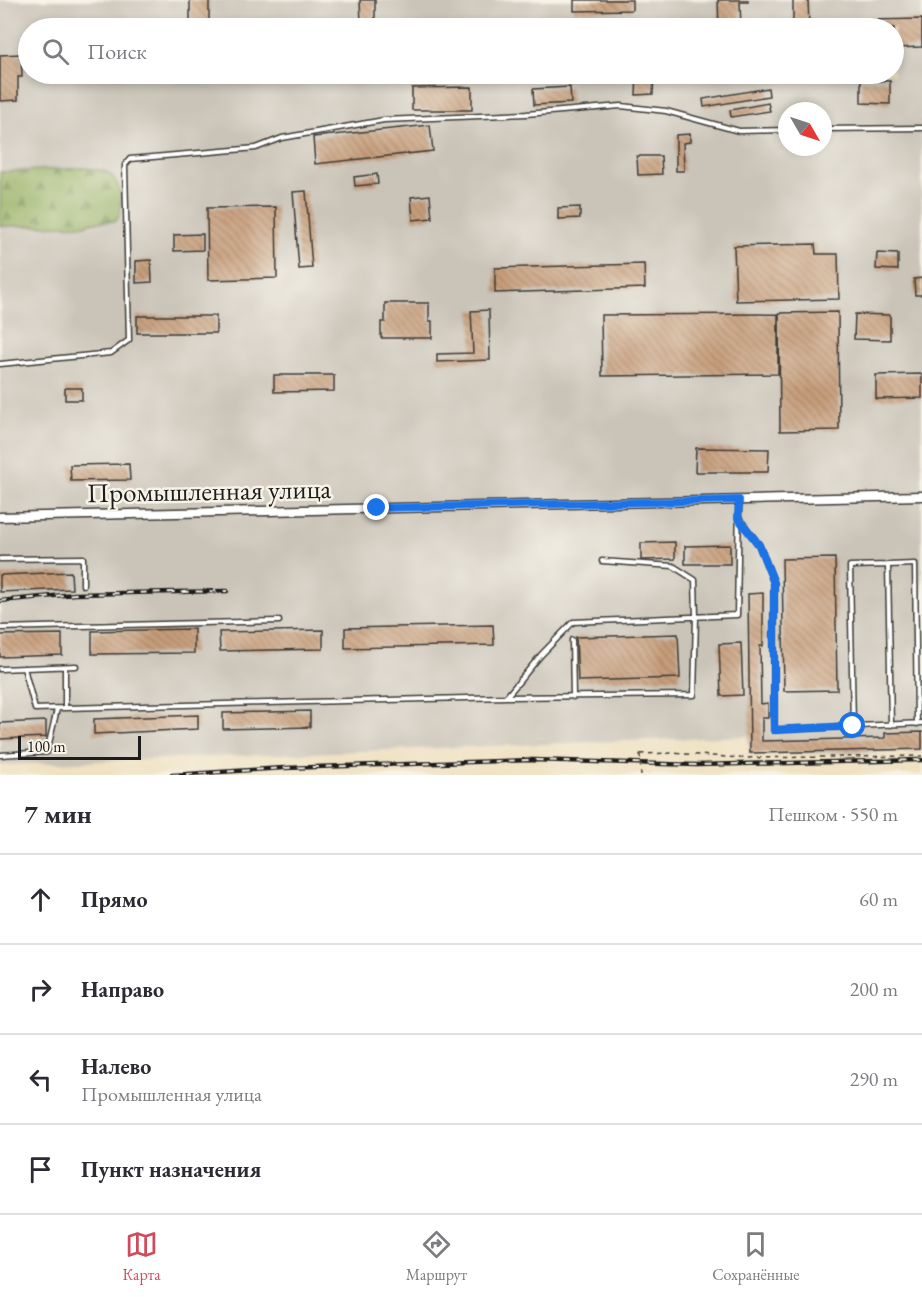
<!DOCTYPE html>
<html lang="ru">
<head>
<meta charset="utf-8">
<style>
  body { margin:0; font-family:"EB Garamond",serif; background:#f7f7f7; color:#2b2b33 }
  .compass { position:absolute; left:778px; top:102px; width:54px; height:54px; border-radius:50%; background:#fff; box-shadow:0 3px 9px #0003; rotate:129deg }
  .scale { position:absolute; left:18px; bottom:15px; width:123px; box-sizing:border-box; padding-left:6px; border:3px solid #1c1c1c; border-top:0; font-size:16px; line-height:21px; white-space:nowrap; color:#1c1c1c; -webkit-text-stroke:4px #f7f3e8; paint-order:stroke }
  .stop { position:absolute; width:18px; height:18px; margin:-14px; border:4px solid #1a73e8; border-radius:50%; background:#fff }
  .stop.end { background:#1a73e8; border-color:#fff; box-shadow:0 2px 6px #0008 }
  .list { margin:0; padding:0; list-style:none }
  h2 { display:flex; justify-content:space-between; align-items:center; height:78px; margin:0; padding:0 24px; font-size:26px }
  h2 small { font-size:20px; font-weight:400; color:#7c7c81 }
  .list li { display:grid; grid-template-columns:39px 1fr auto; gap:18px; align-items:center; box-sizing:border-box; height:90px; padding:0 24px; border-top:2px solid #e1e1e2 }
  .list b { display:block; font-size:22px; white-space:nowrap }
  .list p { margin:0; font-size:20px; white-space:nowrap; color:#7c7c81 }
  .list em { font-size:20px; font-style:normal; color:#7c7c81 }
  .icon { flex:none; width:33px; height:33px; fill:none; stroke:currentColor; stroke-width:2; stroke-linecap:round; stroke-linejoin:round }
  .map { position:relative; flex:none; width:922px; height:775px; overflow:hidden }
  .search { position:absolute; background:#fff; box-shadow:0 3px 9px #0003; left:18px; right:18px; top:18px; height:66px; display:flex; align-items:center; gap:15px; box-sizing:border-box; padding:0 21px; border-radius:33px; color:#7c7c81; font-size:22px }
  .sheet { height:438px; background:#fff }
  nav { display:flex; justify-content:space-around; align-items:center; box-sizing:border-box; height:84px; border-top:2px solid #e1e1e2; background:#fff; font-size:16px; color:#7c7c81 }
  nav a { display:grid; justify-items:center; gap:3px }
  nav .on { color:#d1495b }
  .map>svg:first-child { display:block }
</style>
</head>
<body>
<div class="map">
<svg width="922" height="775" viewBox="0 0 922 775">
  <defs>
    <pattern id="forest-firs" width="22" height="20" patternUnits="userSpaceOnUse" patternTransform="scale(1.5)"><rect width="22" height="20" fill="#94b062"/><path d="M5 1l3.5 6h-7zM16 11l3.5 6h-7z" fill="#788e50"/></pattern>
    <pattern id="building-back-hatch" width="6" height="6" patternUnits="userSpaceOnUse" patternTransform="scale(1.5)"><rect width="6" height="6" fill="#c79e7b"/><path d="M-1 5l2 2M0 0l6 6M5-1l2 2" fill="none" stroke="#a18064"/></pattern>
  </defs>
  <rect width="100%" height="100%" fill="#f7f3e8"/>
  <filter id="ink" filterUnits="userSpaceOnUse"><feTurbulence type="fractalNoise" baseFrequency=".0167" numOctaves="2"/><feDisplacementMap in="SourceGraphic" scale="12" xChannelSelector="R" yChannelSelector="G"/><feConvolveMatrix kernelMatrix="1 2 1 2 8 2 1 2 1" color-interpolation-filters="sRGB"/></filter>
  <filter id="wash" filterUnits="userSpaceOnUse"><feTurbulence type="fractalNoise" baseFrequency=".008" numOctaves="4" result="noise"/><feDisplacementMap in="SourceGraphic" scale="24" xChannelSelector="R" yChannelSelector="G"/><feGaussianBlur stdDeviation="1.35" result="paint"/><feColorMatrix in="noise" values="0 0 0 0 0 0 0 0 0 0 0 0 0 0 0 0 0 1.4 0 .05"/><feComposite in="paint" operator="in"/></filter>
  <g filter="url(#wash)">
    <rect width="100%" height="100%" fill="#efe1c1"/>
    <!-- industrial -->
    <path fill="#c9c3b8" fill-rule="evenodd" d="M0 0H922V752L749 755 748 736 0 765ZM28 28H894V74H28ZM787 111H823V147H787Z"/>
    <!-- forest -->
    <path fill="url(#forest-firs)" stroke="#58663f" stroke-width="1.5" d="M85 168C94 169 105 169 112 176 121 185 125 211 116 221L93 222 84 225 0 226V172Z"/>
    <g id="blocks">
      <!-- building -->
      <path fill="url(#building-back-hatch)" d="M190 0H209V28H190Z
        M360 0H375V21L361 22Z
        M574 0H632V10L574 11Z
        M718 0H748V2H740L741 28H719Z
        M793 0H808L809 24 793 25Z
        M922 19V47L894 48V28H867V20Z
        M701 24V28H627V25Z
        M21 54 22 77H18V100L0 101V55Z
        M71 74H157L158 76 71 78Z
        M637 74H654L653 94 636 95Z
        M861 80 890 81V104L861 103Z
        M472 87V110H412V88Z
        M570 87 571 103 534 105 533 89Z
        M768 88 769 96 704 107 703 99Z
        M768 103 770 111 731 117 730 110Z
        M430 125 433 151 315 164 313 137Z
        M690 134V142L683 143 684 171H676V135Z
        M637 156H661L662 174 638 175Z
        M377 174 378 184 355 186 354 177Z
        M306 191 312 268 299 269 293 192Z
        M430 195 432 218 413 220 411 197Z
        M276 207 277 278 208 280 207 208Z
        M580 207V218L558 219V208Z
        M203 234V250L174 251V235Z
        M815 244 816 254H838L839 299 736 301 734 246Z
        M877 253 898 254V270L876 269Z
        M151 260 152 282 136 283V261Z
        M644 264 645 288 495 293V268Z
        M922 278V295H915L914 279Z
        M385 303H429V321H432V338H381V322H385Z
        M489 310 490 360 437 362V354L473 353 471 311Z
        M838 312 839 430 780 431 779 313Z
        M778 314V374L602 376 601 315Z
        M855 314 890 315V340L854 339Z
        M137 316H216V333H137Z
        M922 374V398L876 399V375Z
        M274 375H334V391L274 392Z
        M65 388H82V400H65Z
        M696 448 769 449 768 472H695Z
        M129 464 130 480 71 481 70 465Z
        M675 542V559L641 560V543Z
        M730 545V564H685V546Z
        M835 558 837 690 784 691 782 559Z
        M71 572 72 589 0 592V575Z
        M763 593V646H760L761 704 768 703V718H762V741L885 738V733L922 732V749L750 753 748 594Z
        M493 625 494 645 345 648V628Z
        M194 629V653L92 654V631Z
        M323 630V649L220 651 219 632Z
        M62 634V655L0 657V635Z
        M678 634 680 678 578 681 576 637Z
        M741 643 743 695 721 696 719 644Z
        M310 711V727L223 729V713Z
        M198 715V729L94 734V719Z
        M46 721V737L0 739V723Z"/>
    </g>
  </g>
  <g filter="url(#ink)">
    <use href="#blocks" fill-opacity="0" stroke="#3c3a35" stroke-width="1.5"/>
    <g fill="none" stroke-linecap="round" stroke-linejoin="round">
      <!-- service casing -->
      <g stroke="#3c3a35" stroke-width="7">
        <path id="service" d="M823 129 922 128
          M0 364 111 353 129 340 125 165 130 159 256 148 282 138 384 120 526 114 621 106 666 111 739 131 787 130
          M739 518 759 545 774 583V730L922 723
          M0 559 83 558V585
          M888 565 915 564 917 724
          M0 628 279 621
          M572 640 573 697
          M24 668 35 709 65 708V667
          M0 669 76 666
          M507 696 541 655 573 622 737 615 739 502
          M65 708 507 697 694 695 696 617 695 580 673 566 602 561
          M853 726 850 566 888 565 891 725
          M0 755 47 752 57 709"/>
      </g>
      <!-- minor casing -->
      <g stroke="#3c3a35" stroke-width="11">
        <path id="minor" d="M0 517 922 496"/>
      </g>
      <!-- path -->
      <path stroke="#3c3a35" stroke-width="1.5" stroke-dasharray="4.5 4.5" stroke-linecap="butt" d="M640 754 671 753 740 758 922 756"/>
      <!-- service -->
      <use href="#service" stroke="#fff" stroke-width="4"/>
      <!-- minor -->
      <use href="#minor" stroke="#fff" stroke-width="8"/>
      <!-- rail casing -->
      <g stroke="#1c1c1c" stroke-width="4.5">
        <path id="rail" d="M0 601 75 594 227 591
          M172 775 284 768 532 760 697 765 922 760"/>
      </g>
      <!-- rail -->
      <use href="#rail" stroke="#f7f3e8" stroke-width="2" stroke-dasharray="7" stroke-linecap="butt"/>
      <!-- path-bridge -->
      <path stroke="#3c3a35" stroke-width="1.5" stroke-dasharray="4.5 4.5" stroke-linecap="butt" d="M640 754 641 775"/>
    </g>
  </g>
  <g fill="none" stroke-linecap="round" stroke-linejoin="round" filter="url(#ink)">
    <!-- route -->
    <path stroke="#1a73e8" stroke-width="8" d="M377 508 739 500 738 518 759 545 774 583V730L853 726"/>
  </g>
  <g text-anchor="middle" stroke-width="5" stroke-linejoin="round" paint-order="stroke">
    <!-- street labels -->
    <g font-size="27" fill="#1c1c1c" stroke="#f7f3e8">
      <text transform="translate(209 491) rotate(-1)" y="9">Промышленная улица</text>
    </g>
  </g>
</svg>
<svg class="compass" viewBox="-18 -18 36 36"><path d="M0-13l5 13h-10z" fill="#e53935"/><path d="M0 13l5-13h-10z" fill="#7c7c81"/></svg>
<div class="scale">100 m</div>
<div class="stop" style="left:853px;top:726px"></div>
<div class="stop end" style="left:377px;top:508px"></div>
<div class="search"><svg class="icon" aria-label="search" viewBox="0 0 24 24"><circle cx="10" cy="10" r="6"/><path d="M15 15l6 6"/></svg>Поиск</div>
</div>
<section class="sheet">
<h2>7 мин<small>Пешком · 550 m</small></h2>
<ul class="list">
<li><svg class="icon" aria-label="ahead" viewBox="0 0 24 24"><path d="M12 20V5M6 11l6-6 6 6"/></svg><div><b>Прямо</b></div><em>60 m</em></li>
<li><svg class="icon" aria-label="right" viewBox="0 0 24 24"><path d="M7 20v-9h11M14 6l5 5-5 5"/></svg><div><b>Направо</b></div><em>200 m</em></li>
<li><svg class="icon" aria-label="left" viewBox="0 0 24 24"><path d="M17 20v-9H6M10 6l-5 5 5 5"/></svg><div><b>Налево</b><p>Промышленная улица</p></div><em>290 m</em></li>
<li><svg class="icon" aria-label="arrive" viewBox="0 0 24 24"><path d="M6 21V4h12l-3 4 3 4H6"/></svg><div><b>Пункт назначения</b></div></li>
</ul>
</section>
<nav>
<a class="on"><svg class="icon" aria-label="map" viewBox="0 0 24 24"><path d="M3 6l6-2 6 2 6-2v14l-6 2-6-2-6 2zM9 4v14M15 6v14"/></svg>Карта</a>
<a><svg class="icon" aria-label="directions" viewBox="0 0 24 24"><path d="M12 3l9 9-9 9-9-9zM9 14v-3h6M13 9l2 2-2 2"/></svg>Маршрут</a>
<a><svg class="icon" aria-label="saved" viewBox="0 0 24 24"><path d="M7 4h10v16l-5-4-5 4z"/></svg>Сохранённые</a>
</nav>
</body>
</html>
